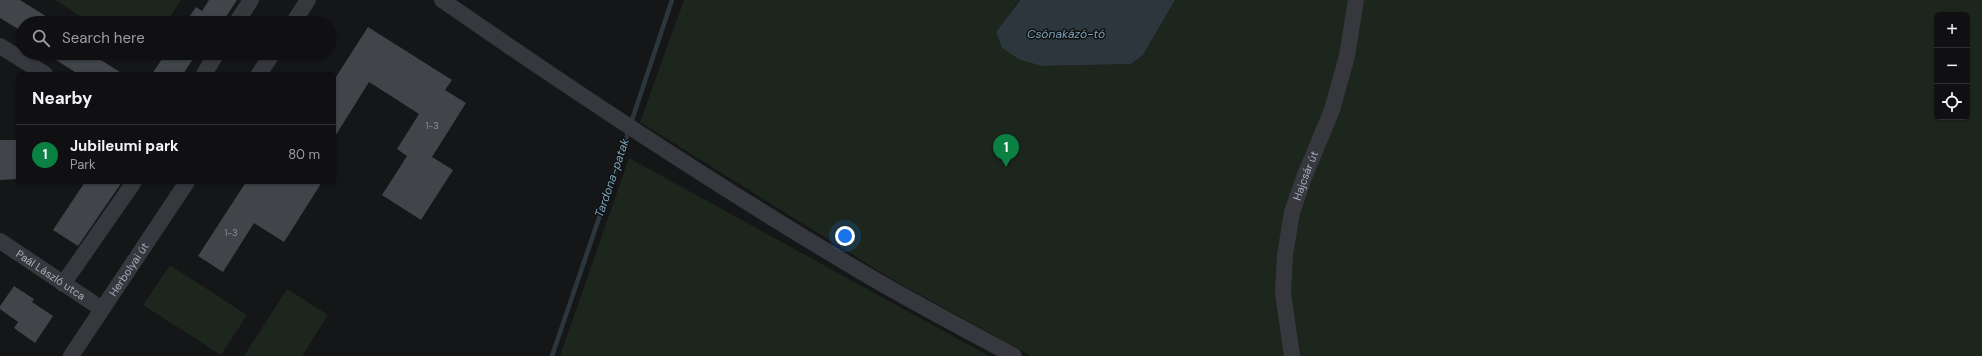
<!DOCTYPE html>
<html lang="en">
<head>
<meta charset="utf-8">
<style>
  body { margin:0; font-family:"DM Sans",sans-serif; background:#1e1e20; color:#f1f3f6 }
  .controls { position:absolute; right:12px; top:12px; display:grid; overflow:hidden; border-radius:6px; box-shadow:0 1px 3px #0004 }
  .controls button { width:36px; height:36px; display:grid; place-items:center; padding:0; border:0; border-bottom:1px solid #303032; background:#101012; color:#f1f3f6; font:20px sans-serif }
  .you { position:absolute; left:845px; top:236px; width:14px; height:14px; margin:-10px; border:3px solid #fff; border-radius:50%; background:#1a73e8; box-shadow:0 0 0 6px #1a73e833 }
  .badge { display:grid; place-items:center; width:26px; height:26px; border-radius:50%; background:#0b8043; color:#fff; font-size:13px; font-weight:700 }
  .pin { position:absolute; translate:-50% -33px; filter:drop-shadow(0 1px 2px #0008) }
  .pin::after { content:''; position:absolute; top:21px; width:14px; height:12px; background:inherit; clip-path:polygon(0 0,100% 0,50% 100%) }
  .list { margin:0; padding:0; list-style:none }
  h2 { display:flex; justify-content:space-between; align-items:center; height:52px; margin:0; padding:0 16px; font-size:17px }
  h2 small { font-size:13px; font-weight:400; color:#9c9d9f }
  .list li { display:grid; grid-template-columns:26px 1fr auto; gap:12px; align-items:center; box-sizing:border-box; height:60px; padding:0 16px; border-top:1px solid #303032 }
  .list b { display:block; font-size:15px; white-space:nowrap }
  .list p { margin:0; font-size:13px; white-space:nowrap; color:#9c9d9f }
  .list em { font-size:13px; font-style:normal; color:#9c9d9f }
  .icon { flex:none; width:22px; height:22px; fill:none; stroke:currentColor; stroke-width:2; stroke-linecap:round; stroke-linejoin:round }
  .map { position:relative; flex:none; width:1982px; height:356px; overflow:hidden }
  .search { position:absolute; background:#101012; box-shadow:0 1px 3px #0004; left:16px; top:16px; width:320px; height:44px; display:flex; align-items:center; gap:10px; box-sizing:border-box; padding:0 14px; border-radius:22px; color:#9c9d9f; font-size:15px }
  .panel { position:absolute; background:#101012; box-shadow:0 1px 3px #0004; left:16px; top:72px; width:320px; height:112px; border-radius:6px }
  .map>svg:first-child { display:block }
</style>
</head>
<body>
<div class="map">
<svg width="1982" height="356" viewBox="0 0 1982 356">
  <rect width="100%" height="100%" fill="#151618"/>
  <!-- green -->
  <path fill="#1d261d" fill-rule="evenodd" d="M55 0H181L166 23H91Z
    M684 0H1019L996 32 1002 48 1020 60 1042 66 1131 64 1143 55 1175 0H1982V356H1031L890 278 640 122ZM1937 15H1967V117H1937Z
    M629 158 989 356H560Z
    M170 265 247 315 221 355 143 305Z
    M287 289 328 315 302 356H244Z"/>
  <!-- water -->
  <path fill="#2b373c" d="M1020 0H1175L1143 55 1131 64 1042 66 1020 60 1002 48 996 32Z"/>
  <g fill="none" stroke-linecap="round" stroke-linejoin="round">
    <!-- stream -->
    <path stroke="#2b373c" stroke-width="4.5" d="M631 123 672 0
      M552 356 629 130"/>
  </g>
  <!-- building -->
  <path fill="#414448" d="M0 0H20L57 23H23V32L0 18Z
    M209 0H237L222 23H185L196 7 202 11Z
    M368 27 452 80 445 90 466 103 432 157 453 170 421 220 382 195 407 156 397 149 419 114 369 82 334 138V80Z
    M45 53H90L123 74H78Z
    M166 53H197L183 74H152Z
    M0 140H17L18 179 0 180Z
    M85 182H122L78 246 53 230Z
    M246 182H322L284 242 254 223 223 272 198 256Z
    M14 286 34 299 32 302 53 316 35 343 14 328 18 322 0 309V306Z"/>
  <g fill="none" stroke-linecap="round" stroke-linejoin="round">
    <!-- minor -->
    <g stroke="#36383d" stroke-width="16">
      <path d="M442 0C579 95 716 186 860 271 910 301 963 328 1014 356"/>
      <path d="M236 23 251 0"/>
      <path d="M293 23 308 0"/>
      <path d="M0 46 45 74"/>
      <path d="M204 74 217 53"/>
      <path d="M259 74 273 53"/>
      <path id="s1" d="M0 241 102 309"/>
      <path d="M63 284 134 182"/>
      <path id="s2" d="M71 356 187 182"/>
      <path id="s3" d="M1292 356 1283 293 1285 255 1292 212 1305 175 1332 110 1347 56 1356 0"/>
    </g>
  </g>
  <g text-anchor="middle" stroke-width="3" stroke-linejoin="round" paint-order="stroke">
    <!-- number labels -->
    <g font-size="9" fill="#8d949d">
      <text x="432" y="129">1-3</text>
      <text x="231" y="236">1-3</text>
    </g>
    <!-- street labels -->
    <g font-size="11" fill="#a6aeb9" stroke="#101113">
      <text dy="4" stroke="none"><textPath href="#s3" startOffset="184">Hajcsár út</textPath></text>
      <text dy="4" stroke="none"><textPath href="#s2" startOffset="104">Herbolyai út</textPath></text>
      <text dy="4" stroke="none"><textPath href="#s1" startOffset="61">Paál László utca</textPath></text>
    </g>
    <!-- water labels -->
    <g font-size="12" font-style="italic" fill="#7ba2b6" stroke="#101113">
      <text x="1066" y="38">Csónakázó-tó</text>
      <text transform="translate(612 178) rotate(-71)" y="4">Tardona-patak</text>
    </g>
  </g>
</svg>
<div class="controls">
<button>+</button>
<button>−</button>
<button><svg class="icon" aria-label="locate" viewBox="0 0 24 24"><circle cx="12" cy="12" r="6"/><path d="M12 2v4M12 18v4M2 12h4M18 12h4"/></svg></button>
</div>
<div class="you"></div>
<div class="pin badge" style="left:1006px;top:167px">1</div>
<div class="search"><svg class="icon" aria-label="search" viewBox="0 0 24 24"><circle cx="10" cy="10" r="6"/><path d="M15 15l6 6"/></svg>Search here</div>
<section class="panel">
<h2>Nearby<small></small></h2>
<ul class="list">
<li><span class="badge">1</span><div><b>Jubileumi park</b><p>Park</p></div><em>80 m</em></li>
</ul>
</section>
</div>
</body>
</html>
